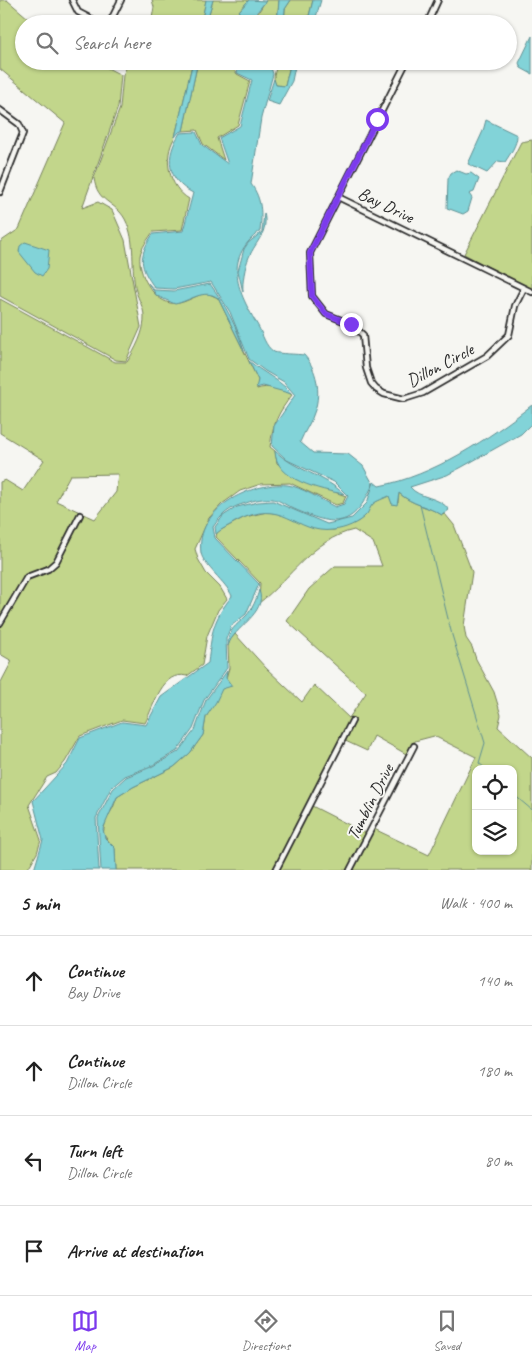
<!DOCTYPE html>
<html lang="en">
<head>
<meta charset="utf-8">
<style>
  body { margin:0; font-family:Caveat,sans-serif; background:#f6f6f6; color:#222 }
  .controls { position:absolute; right:15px; bottom:15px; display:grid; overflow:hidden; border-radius:10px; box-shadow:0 1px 4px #0004 }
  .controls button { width:45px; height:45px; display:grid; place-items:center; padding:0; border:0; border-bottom:1px solid #e0e0e0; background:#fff; color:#222; font:25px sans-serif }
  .stop { position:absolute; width:15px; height:15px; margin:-11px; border:4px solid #7c3aed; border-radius:50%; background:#fff }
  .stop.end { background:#7c3aed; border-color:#fff; box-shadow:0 1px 5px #0008 }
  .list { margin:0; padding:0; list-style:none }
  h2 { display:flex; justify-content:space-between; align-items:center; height:65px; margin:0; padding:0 20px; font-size:21px }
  h2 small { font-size:16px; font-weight:400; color:#767676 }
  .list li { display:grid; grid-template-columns:32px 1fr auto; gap:15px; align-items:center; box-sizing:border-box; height:90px; padding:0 20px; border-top:1px solid #e0e0e0 }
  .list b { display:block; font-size:19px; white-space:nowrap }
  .list p { margin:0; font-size:16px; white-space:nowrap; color:#767676 }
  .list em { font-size:16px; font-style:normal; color:#767676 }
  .icon { flex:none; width:28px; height:28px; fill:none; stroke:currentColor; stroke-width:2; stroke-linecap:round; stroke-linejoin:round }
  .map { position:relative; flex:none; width:532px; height:870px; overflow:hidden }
  .search { position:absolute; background:#fff; box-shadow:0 1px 4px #0004; left:15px; right:15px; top:15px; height:55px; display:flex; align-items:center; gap:12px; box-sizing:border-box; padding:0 18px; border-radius:28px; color:#767676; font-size:19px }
  .sheet { height:425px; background:#fff }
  nav { display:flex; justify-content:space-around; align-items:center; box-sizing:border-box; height:70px; border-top:1px solid #e0e0e0; background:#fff; font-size:14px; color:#767676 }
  nav a { display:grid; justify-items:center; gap:2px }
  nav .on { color:#7c3aed }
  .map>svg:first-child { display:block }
</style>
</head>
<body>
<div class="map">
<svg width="532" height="870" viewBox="0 0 532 870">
  <rect width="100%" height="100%" fill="#f6f6f2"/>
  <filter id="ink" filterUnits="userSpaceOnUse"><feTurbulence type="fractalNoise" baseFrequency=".02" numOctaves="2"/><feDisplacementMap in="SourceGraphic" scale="10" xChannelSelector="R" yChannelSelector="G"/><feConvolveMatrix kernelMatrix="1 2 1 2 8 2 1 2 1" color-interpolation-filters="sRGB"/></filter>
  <g filter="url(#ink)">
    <!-- green -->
    <path fill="#c2d68b" stroke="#76805b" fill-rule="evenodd" d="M0 0H7L35 24H24V61H94L121 75 118 107 82 208 98 202 112 210 125 240 141 327 126 361 116 360 0 296V242L19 229 65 123 0 69Z
      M152 0H206L201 24H151L154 7Z
      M213 0H249L239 11 236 24H206Z
      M266 0H279L277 24H251Z
      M291 0H313L307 24H284L285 9Z
      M129 61H193L175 137C162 158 169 187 189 199L182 230 153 232C148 239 141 248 140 256 138 273 152 299 170 303 183 306 194 295 207 293L218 298 258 380 257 389C267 385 283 389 292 395 278 413 273 423 270 447L275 451 277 463 295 478 346 496 343 503 336 505 290 483 261 484 240 491 222 504 209 518 195 549 198 559 206 573 220 587 227 599 218 610 207 636 202 665 187 676C162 670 155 704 145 723L122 720 80 736 65 762 56 773 47 777 29 805 41 840 37 853 27 870H0V684L12 661 0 654V482L5 480 23 491 44 460 0 433V299L115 362H127C135 350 145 331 144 316 144 308 138 299 136 291 130 267 137 242 125 219 115 201 97 203 94 178L120 108 123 75ZM118 474 116 492 95 519 56 501 70 475Z
      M198 61H229L237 74 250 81 238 125 217 138 224 160 203 144 197 130 183 131Z
      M278 61H291L285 86 276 85C271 76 277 69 278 61Z
      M532 140V290L464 254 521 142Z
      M399 493C412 505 428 506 442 515L445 514 454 525 472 572 464 626 466 638 472 647 476 659 494 692 501 715 498 727 532 758V870H116L115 849 103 834 106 819 113 808 117 797 133 787 174 767 190 753 203 735 206 717 226 678 229 668 228 646 230 640 235 634 266 668 302 702 314 685 349 718 366 693 287 621 309 589 335 566H382L373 542 354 530C313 539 290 579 259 603L260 583 216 537 217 532 245 517 267 512 285 515 317 529 334 530 357 522 365 516 373 503 390 495 392 504 398 502ZM374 736 408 755 415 741 434 736 476 757 429 855 372 828 367 834 312 806 341 739 367 751ZM476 769H513V851H476Z"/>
    <!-- water -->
    <path fill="#82d3d8" stroke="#5f9093" d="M206 0H213L206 24H201Z
      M249 0 266 1 253 17 251 24H236L239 11Z
      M279 0H291L285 9 284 24H277Z
      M313 0H321L314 24H307Z
      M532 36V74L521 68 519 63Z
      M193 61H198L183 131 179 132 175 137Z
      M240 61H269L273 74 261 118 251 184C262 199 262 214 260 231 222 260 238 292 258 326 263 335 265 346 274 352 278 354 298 354 304 355 317 369 321 392 315 410 312 421 304 432 300 442L313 453 348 454 363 466 373 484C353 529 335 527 294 509 287 506 280 500 273 499 264 498 254 500 246 503 230 507 222 514 213 527L215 538 259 584 246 614 231 626 226 639 227 668 204 700 193 729 177 751 151 766 125 776 111 788 96 818 99 870H34L43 840 33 801 67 764 80 738 122 722 146 725 161 697 208 663C212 632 212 621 232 596 226 582 203 565 201 553 195 509 250 482 287 485 300 486 323 501 335 507L344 504 348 496 334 482 287 460 272 446 274 426 295 395 284 382 265 371 249 359 230 312 211 282 174 289 155 288C139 267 138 256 153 234L183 231 193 193C166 180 165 156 180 133L196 132 202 145 228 164 219 138 240 126 252 80 237 73Z
      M291 61H296L292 81 279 105 267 101 274 79 276 85 285 86Z
      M486 120 517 135C517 145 510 154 505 162L498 161 487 173 468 164 483 131Z
      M456 170 466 174 471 173 479 179 474 192 469 194 472 198 468 211 463 214 447 208 448 179 451 173Z
      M264 213C269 232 256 241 249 257 245 266 242 282 243 292L238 271 244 249 248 243 262 232Z
      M25 242 49 250 47 269 42 276 35 272 19 252 20 246Z
      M148 283 154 290 174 291 210 284C225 304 237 327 244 351L218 298C204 288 190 301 175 304L157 296Z
      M249 361C263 373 280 380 292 394L263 386 256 388 258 380Z
      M532 405V423L521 434 462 467 447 475 410 487C419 499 440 496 449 510L442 515C428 506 412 505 399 493L397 505 392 504 389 496C385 498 376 501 373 504 370 507 369 511 367 514 359 523 345 529 333 530 294 535 284 495 235 522 229 526 221 529 216 534L215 527 223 516 237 507 258 502 273 501 327 524 352 518 367 503 374 482 379 486C433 476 490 438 532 405Z
      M275 451C295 470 324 475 344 494 321 490 275 480 275 451Z
      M259 590C268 614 233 627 228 646 227 630 236 626 246 616 252 610 257 598 259 590Z
      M227 671 226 678 232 686 222 689 216 702 206 717 203 735 190 753 174 767 133 787 117 797 103 829 105 838 115 848 116 870H101L98 818 113 789 126 777 151 767 178 752 195 730 206 700Z"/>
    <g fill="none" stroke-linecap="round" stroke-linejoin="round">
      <!-- stream -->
      <path stroke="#5f9093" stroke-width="1" d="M420 505 452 635 485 743 479 763 486 769
        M513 794 532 810"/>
      <!-- minor casing -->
      <g stroke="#2b2b2b" stroke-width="8">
        <path id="minor" d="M72 0 78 12 101 24
          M109 24 121 0
          M427 24 438 0
          M407 61 310 253 312 296 326 314 351 324 363 335 366 368 371 383 376 389 384 394 404 399 423 393 487 356 509 335 515 306 524 288
          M0 110 19 124 23 133 0 192
          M338 197 532 292
          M0 623 27 577 48 569 56 562 80 515
          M276 870 352 721
          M350 870 414 746"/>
      </g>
      <!-- minor -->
      <use href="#minor" stroke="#f6f6f2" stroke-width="4.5"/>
    </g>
  </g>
  <g fill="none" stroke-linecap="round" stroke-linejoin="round" filter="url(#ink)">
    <!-- route -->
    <path stroke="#7c3aed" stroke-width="6" d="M351 324 326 314 312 296 310 253 377 119"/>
  </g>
  <g text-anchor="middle" stroke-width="4" stroke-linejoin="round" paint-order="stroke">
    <!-- street labels -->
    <g font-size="18" fill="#2b2b2b" stroke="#f6f6f2">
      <text transform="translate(386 205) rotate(26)" y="6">Bay Drive</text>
      <text transform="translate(440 365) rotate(-28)" y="6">Dillon Circle</text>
      <text transform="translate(370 802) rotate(-63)" y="6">Tumblin Drive</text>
    </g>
  </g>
</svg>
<div class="controls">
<button><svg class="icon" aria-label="locate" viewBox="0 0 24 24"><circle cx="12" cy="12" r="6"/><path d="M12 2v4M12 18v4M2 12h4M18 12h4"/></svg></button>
<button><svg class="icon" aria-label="layers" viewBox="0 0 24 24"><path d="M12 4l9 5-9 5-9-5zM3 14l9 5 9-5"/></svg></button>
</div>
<div class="stop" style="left:377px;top:119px"></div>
<div class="stop end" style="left:351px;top:324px"></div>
<div class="search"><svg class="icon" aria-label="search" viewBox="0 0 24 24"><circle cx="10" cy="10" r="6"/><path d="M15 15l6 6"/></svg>Search here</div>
</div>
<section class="sheet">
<h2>5 min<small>Walk · 400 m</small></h2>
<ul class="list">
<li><svg class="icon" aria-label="ahead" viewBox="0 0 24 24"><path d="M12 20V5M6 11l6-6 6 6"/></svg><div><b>Continue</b><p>Bay Drive</p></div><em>140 m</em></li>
<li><svg class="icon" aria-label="ahead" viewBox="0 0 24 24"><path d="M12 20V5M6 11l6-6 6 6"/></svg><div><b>Continue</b><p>Dillon Circle</p></div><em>180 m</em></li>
<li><svg class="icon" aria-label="left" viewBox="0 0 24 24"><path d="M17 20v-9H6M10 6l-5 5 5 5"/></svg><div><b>Turn left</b><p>Dillon Circle</p></div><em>80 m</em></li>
<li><svg class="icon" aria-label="arrive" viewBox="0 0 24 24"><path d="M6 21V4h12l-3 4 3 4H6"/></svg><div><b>Arrive at destination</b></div></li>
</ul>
</section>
<nav>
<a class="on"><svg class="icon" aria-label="map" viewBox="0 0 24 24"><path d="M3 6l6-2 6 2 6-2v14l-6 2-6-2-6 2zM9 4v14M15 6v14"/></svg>Map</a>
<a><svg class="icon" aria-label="directions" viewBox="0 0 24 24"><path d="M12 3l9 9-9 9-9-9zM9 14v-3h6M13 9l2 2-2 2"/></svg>Directions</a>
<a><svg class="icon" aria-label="saved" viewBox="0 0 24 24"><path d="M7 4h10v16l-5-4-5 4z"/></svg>Saved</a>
</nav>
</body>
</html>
